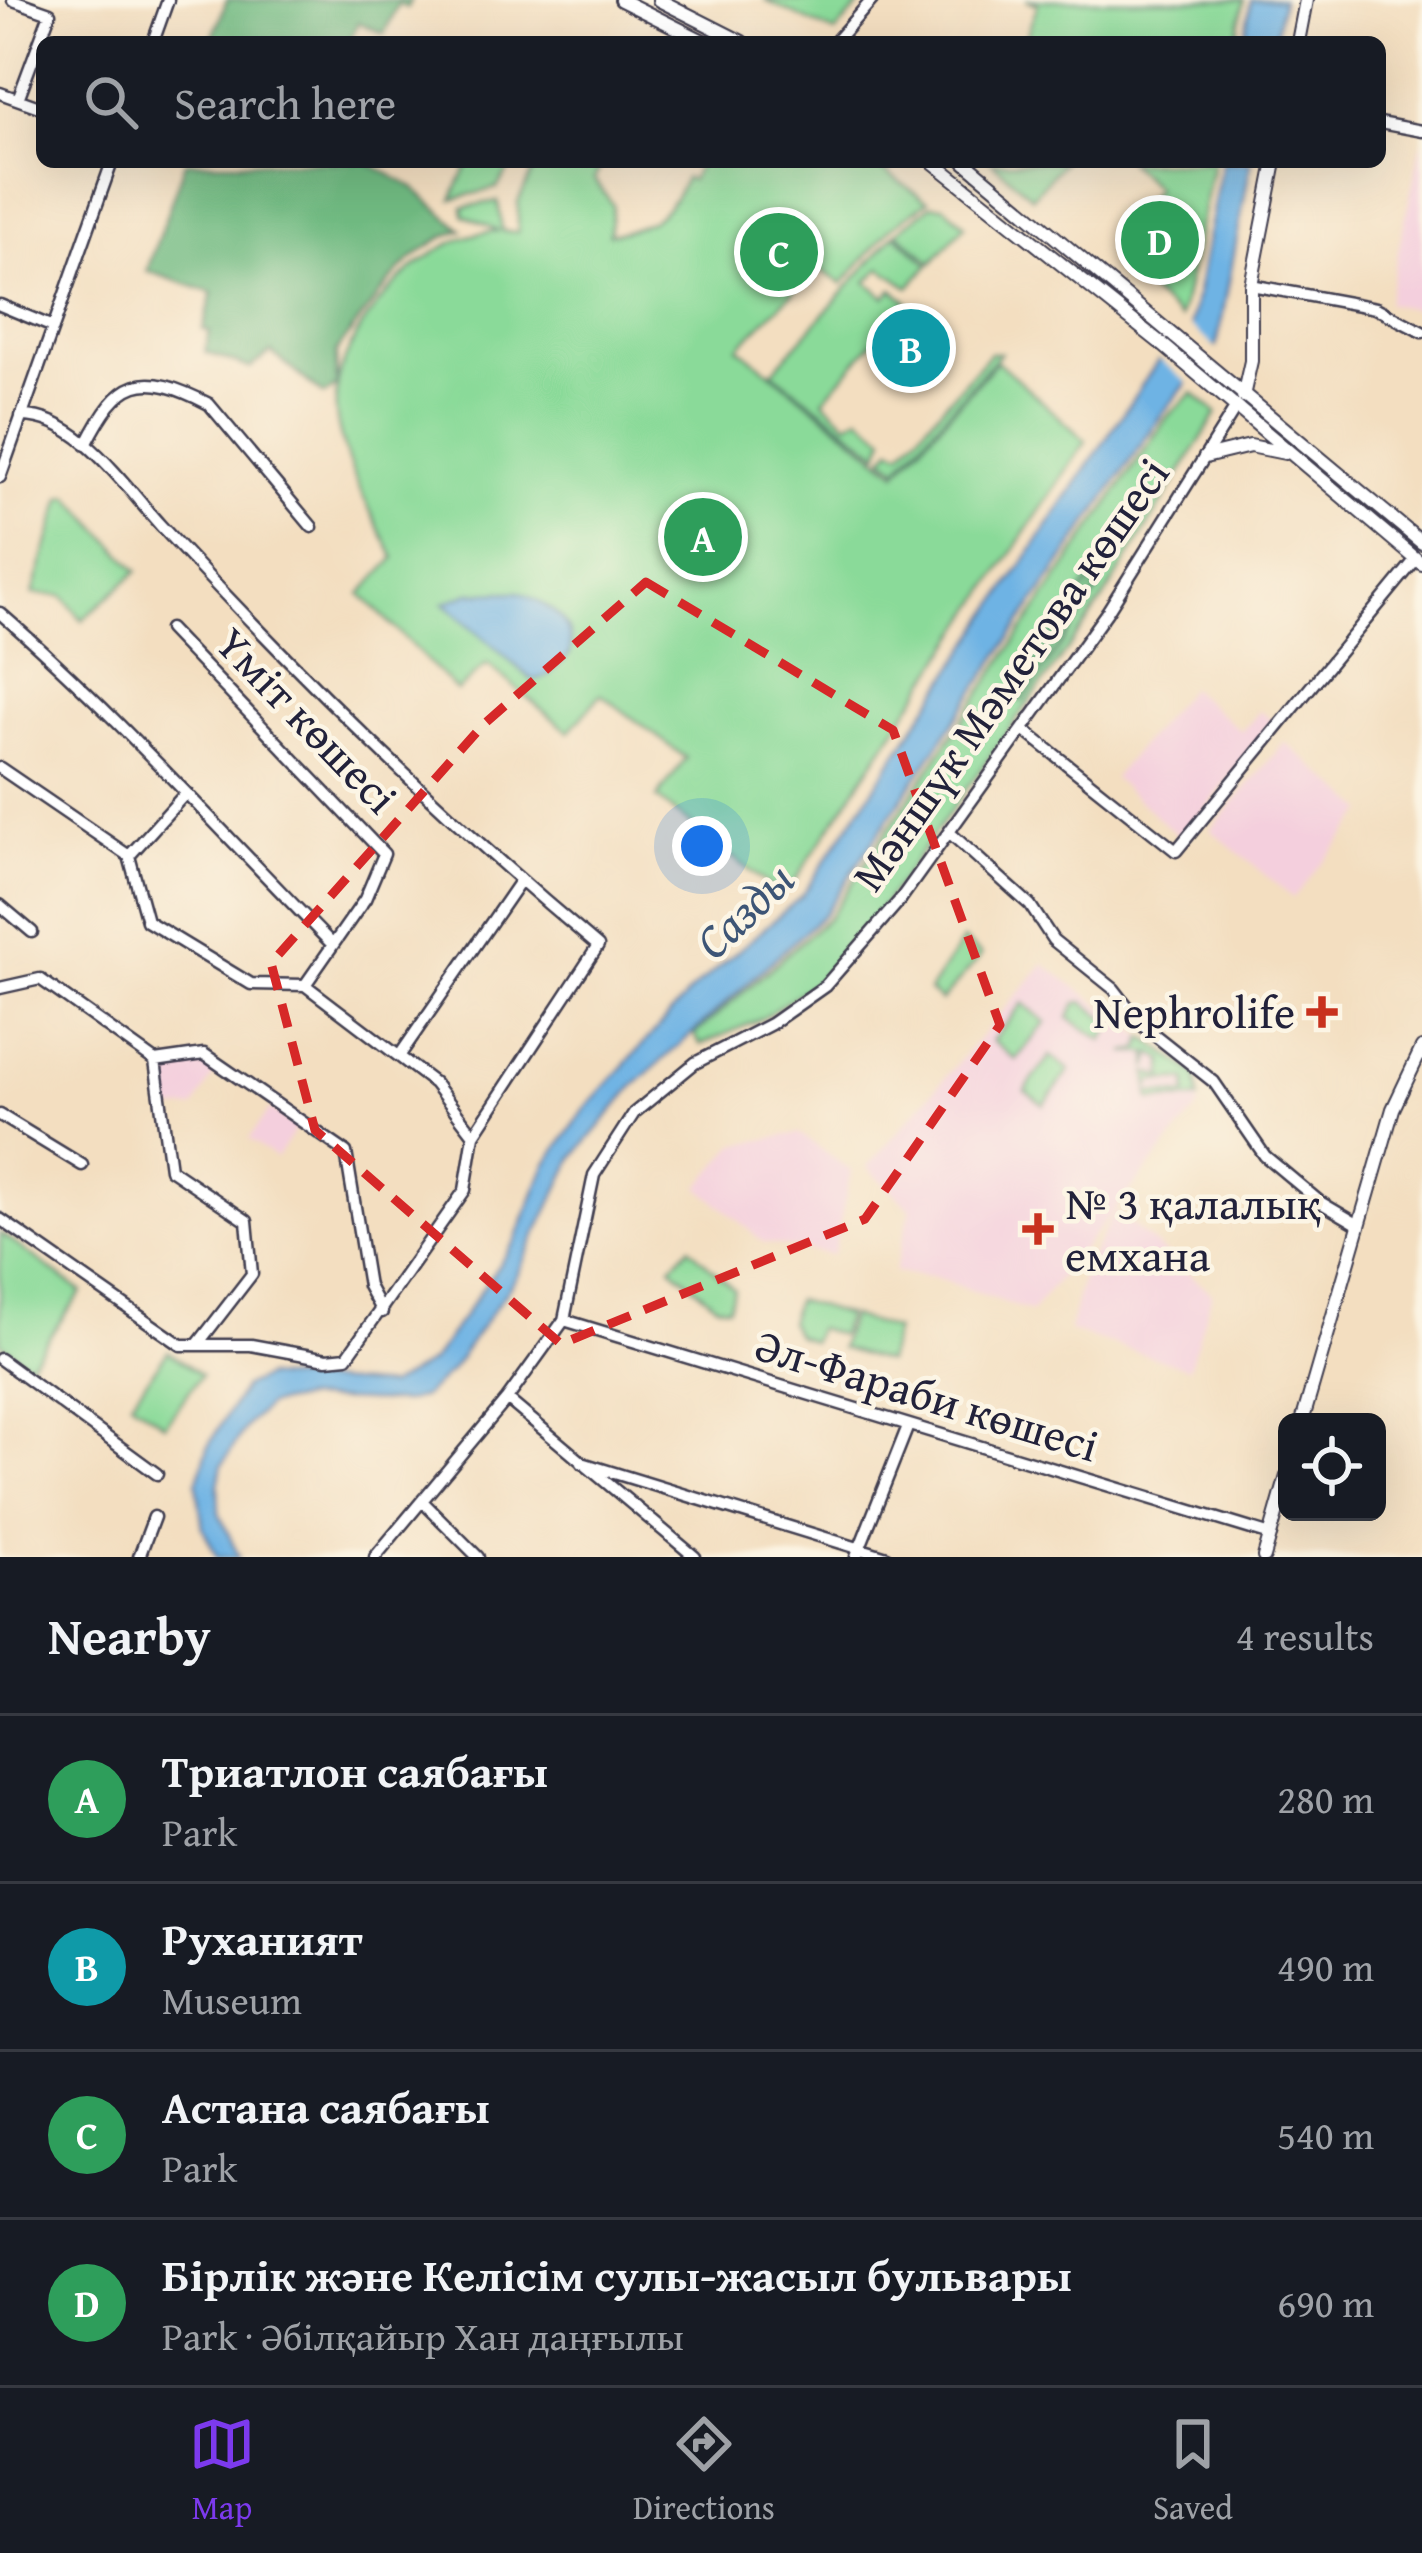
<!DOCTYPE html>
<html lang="en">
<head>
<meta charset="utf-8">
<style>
  body { margin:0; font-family:"Gentium Book Plus",serif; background:#242831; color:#f1f3f6 }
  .controls { position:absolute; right:36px; bottom:36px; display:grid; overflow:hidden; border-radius:18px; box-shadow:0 12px 48px #0002 }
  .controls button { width:108px; height:108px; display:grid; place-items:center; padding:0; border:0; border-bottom:3px solid #363941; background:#171b24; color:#f1f3f6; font:60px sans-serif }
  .you { position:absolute; left:702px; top:846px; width:42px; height:42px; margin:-30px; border:9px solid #fff; border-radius:50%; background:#1a73e8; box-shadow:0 0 0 18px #1a73e833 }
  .badge { display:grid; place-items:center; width:78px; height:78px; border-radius:50%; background:#7c3aed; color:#fff; font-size:39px; font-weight:700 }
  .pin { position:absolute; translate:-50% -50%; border:6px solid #fff; box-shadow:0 3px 12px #0006 }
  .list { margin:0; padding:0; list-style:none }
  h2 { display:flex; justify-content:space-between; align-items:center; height:156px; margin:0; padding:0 48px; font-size:51px }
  h2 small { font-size:39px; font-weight:400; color:#9ea1a6 }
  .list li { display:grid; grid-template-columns:78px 1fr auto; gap:36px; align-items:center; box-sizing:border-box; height:168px; padding:0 48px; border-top:3px solid #363941 }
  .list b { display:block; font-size:45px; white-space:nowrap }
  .list p { margin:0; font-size:39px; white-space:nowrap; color:#9ea1a6 }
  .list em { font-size:39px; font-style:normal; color:#9ea1a6 }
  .icon { flex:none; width:66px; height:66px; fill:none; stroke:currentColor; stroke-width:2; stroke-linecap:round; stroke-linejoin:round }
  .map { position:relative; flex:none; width:1422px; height:1557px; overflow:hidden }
  .search { position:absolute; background:#171b24; box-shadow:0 12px 48px #0002; left:36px; right:36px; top:36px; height:132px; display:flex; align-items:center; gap:30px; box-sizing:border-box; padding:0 42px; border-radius:18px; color:#9ea1a6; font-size:45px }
  .sheet { height:828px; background:#171b24 }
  nav { display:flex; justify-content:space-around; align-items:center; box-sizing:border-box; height:168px; border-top:3px solid #363941; background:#171b24; font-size:33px; color:#9ea1a6 }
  nav a { display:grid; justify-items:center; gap:6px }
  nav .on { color:#7c3aed }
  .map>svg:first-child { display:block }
</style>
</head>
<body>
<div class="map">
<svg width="1422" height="1557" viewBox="0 0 1422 1557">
  <rect width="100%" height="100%" fill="#fcf5e5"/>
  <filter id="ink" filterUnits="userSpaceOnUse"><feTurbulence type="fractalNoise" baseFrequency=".00833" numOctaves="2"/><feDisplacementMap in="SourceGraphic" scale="24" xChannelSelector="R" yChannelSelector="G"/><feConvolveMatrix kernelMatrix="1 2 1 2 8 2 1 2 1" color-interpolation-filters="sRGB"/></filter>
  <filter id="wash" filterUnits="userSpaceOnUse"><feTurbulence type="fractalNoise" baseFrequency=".004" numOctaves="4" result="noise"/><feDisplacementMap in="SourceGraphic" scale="48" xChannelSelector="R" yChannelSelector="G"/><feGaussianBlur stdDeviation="2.7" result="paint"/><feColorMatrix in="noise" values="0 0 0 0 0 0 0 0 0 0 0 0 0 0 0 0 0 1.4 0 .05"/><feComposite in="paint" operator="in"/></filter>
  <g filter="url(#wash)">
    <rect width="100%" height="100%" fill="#f3dec0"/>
    <!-- built -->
    <path fill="#f4cfdd" d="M1422 140V311L1387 303Z
      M1189 688 1241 731 1260 711 1274 722 1182 839 1113 778Z
      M1285 742 1366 811 1293 898 1211 830Z
      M1044 964 1197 1075 1199 1107 1031 1312 937 1278 894 1272 911 1209 867 1167Z
      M203 1059 216 1070 195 1108 169 1110 160 1065Z
      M270 1109 297 1127 276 1158 249 1139Z
      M799 1133 851 1171 833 1255 763 1242 699 1187 735 1145Z
      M1115 1211 1212 1293 1189 1368 1069 1331 1084 1269Z"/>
    <!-- green -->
    <path fill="#8ada99" stroke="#567e6a" stroke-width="3" d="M764 0H865L835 33Z
      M1026 0H1244L1236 42H1024L1038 4Z
      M469 162H514L497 188 452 199Z
      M537 162H603L594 179 613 205 609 234C650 227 668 215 685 178L691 180 700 162H871L928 201 892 227 842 284 818 268 738 347 897 472 997 361 1086 441 794 882 780 894 657 798 686 758 601 694 569 732 487 664 457 691 361 594 395 558C373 517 345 466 337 420 323 342 423 231 499 231L464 215 463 207 498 201 502 231 518 232V202Z
      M992 162H1063L1032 197Z
      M1128 162H1213L1180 318 1113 260 1115 246 1152 205 1147 199 1156 188Z
      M931 205 945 206 965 225 932 263 897 232Z
      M895 234 929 265 909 287 881 268 867 282 885 297 893 289 908 301 823 400 848 423 860 416 885 437 879 453 772 372Z
      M990 353H1000L898 468 884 457 892 448 902 452Z
      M1193 393 1217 413 1102 601 860 937 818 980 763 1018 701 1045 694 1035 829 917 1168 416Z
      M69 496 138 571 82 620 63 596 33 594 62 498Z
      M963 940 982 955 941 1001 929 991Z
      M1083 1002 1113 1023 1103 1040 1069 1018 1076 1003Z
      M1023 1003 1046 1022 1016 1060 992 1041Z
      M1144 1037 1197 1075 1199 1099 1151 1100 1149 1093 1187 1095V1080L1153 1081 1149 1090 1148 1073 1164 1077V1060L1152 1053 1148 1069V1053H1125L1140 1049Z
      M1050 1056 1070 1070 1044 1105 1025 1091Z
      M0 1233 82 1292 29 1364 0 1343Z
      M689 1247 734 1289 728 1307 715 1304 671 1267Z
      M796 1300 846 1315 840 1335 817 1328 812 1342 796 1335 789 1322Z
      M850 1316 895 1330 886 1362 840 1348Z
      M168 1351 201 1375 165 1425 131 1401Z"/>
    <!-- forest -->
    <path fill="#6fba81" stroke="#486e5e" stroke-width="3" d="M227 0H411L407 8 398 4 384 34 358 22 349 42H211Z
      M185 162H366L413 187 462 230C406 246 370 308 336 352L337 386 324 395 271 352 250 368 205 352 210 332 203 329 213 293 147 271Z
      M1088 582 1099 590 1023 701 1010 696 1034 662 1046 659V643Z"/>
    <!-- water -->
    <path fill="#6eb3e4" stroke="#486a90" stroke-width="3" d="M1251 0H1282L1274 42H1244Z
      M1222 162H1251L1217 345 1160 417 824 914 635 1085 574 1157 516 1277 451 1370 423 1397 404 1402 303 1399 268 1405 247 1425 222 1465 218 1485 219 1513 239 1557H217L203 1528 197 1483 209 1444 244 1387 265 1377 389 1386 432 1361 516 1240 546 1165 585 1109 693 989 802 896 1162 355 1191 325Z
      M519 592C546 604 576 619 570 654L546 677 532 680 444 603 470 593Z"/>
    <!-- pier -->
    <path fill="#f3dec0" d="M1186 322 1220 351 1194 388 1155 356Z"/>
  </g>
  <g filter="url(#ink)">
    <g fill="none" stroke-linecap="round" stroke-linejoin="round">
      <!-- minor casing -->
      <g stroke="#413e4f" stroke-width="15">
        <path id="minor" d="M13 0 50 13 18 99
          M153 42 168 0
          M835 42 872 0
          M0 93 42 108
          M1380 123 1422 131
          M1251 285 1376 308 1422 332
          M0 305 53 327
          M86 445C120 378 141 369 209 404L312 527
          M0 477 112 162
          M0 613C118 715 221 832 331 943
          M169 629 384 854 365 899 305 985
          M1025 731 1176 851 1416 559
          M0 768 129 856
          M950 833 1030 905 1053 940 1114 989 1142 1025 1214 1082 1265 1156 1320 1202 1359 1225
          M129 856 147 921 251 984 305 985 434 1083 474 1135
          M129 856 184 795
          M0 905 32 932
          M0 988 40 979 155 1061 204 1054 346 1152 368 1286 382 1312
          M400 1055 520 881
          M155 1061 170 1169 247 1221 252 1274 197 1345
          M0 1115 82 1165
          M0 1219 181 1345H251L327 1359 347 1357 465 1190 474 1135 598 946C442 816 299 676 161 526 126 488 79 415 21 416
          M564 1320 1271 1535
          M0 1359 157 1474
          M507 1399 695 1557
          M582 1463 887 1557
          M424 1503 478 1557
          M139 1557 154 1517
          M375 1557 507 1399 564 1320 594 1175 634 1113 695 1063 771 1024 825 986 900 900 1107 612 1236 407
          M856 1557 908 1426"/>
      </g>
      <!-- major casing -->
      <g stroke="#413e4f" stroke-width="16">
        <path id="major" d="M621 0 705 42
          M659 0 742 42
          M1298 42 1306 0
          M933 162 1163 345 1422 564
          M965 162 1422 543
          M1243 396 1251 361V285L1275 162
          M1205 457 1250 446 1285 453
          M1302 1422 1393 1109 1422 1048
          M1264 1557 1287 1476"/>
      </g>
      <!-- minor -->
      <use href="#minor" stroke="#fff" stroke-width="10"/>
      <!-- major -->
      <use href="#major" stroke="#fff" stroke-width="12"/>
    </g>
  </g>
  <!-- marked area -->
  <path fill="none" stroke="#d62828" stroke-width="9" stroke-dasharray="24 15" stroke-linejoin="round" d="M646 582 893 730 1000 1025 865 1219 561 1344 315 1130 271 963 484 724Z"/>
  <!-- markers -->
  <g fill="#c8321e" stroke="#fcf5e5" stroke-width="4.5">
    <path d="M1316 994h12v12h12v12h-12v12h-12v-12h-12v-12h12z"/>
    <path d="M1032 1211h12v12h12v12h-12v12h-12v-12h-12v-12h12z"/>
  </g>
  <g text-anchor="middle" stroke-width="9" stroke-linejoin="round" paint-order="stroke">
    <!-- street labels -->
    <g font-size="45" fill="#22223b" stroke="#fcf5e5">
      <text transform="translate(1010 674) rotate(-55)" y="16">Мәншүк Мәметова көшесі</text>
      <text transform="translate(307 720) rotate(46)" y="16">Үміт көшесі</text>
      <text transform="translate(927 1395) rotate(17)" y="16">Әл-Фараби көшесі</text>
    </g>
    <!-- poi labels -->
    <g font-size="45" fill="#22223b" stroke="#fcf5e5" text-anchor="end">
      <text x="1295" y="1028">Nephrolife</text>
      <text x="1065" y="1219" text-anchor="start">№ 3 қалалық<tspan x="1065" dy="52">емхана</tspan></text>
    </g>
    <!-- water labels -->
    <g font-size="48" font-style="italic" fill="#3d5576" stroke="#fcf5e5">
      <text transform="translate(744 910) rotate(-44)" y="17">Сазды</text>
    </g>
  </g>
</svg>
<div class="controls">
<button><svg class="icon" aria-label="locate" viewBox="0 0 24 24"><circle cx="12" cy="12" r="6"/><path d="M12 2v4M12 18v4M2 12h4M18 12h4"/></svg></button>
</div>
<div class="you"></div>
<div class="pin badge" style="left:703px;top:537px;background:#2e9e5b">A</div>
<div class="pin badge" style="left:911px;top:348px;background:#0f9aa8">B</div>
<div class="pin badge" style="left:779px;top:252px;background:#2e9e5b">C</div>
<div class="pin badge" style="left:1160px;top:240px;background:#2e9e5b">D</div>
<div class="search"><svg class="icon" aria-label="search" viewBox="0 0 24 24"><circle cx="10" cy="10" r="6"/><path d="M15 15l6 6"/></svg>Search here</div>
</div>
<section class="sheet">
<h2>Nearby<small>4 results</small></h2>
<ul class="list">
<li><span class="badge" style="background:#2e9e5b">A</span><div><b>Триатлон саябағы</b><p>Park</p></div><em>280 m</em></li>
<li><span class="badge" style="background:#0f9aa8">B</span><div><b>Руханият</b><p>Museum</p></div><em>490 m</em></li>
<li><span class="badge" style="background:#2e9e5b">C</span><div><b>Астана саябағы</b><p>Park</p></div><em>540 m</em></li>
<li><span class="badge" style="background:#2e9e5b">D</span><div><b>Бірлік және Келісім сулы-жасыл бульвары</b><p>Park · Әбілқайыр Хан даңғылы</p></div><em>690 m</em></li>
</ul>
</section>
<nav>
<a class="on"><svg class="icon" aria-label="map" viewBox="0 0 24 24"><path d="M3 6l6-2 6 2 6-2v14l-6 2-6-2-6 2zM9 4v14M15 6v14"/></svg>Map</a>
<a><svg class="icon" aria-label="directions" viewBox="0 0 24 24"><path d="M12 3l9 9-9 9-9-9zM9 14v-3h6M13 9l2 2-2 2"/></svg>Directions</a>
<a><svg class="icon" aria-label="saved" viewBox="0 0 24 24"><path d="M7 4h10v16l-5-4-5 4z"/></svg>Saved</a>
</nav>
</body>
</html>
